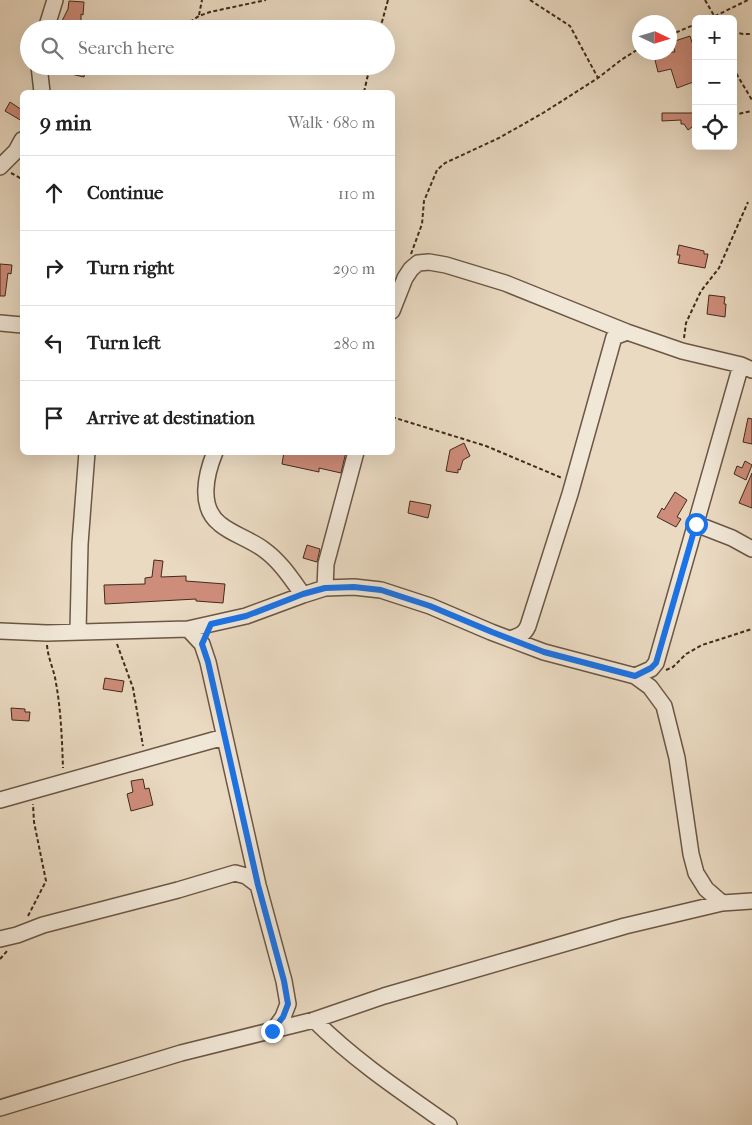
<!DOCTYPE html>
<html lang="en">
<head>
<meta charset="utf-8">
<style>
  body { margin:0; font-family:"IM FELL French Canon",serif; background:#f6f6f6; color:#222 }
  .controls { position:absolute; right:15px; top:15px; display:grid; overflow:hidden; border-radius:8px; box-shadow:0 5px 20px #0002 }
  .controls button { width:45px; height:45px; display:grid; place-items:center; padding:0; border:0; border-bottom:1px solid #e0e0e0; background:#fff; color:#222; font:25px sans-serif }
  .compass { position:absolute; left:632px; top:15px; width:45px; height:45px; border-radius:50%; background:#fff; box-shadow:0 5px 20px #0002; rotate:94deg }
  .stop { position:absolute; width:15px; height:15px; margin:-11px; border:4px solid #1a73e8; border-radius:50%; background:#fff }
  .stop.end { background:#1a73e8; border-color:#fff; box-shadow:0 1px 5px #0008 }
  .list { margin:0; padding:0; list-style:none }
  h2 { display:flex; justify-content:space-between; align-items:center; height:65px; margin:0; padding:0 20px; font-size:21px }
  h2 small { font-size:16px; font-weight:400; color:#767676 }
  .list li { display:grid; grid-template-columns:32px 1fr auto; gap:15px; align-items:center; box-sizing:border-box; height:75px; padding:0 20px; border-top:1px solid #e0e0e0 }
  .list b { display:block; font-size:19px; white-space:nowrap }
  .list em { font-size:16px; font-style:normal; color:#767676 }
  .icon { flex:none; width:28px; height:28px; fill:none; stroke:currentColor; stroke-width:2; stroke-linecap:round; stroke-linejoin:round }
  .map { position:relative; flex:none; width:752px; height:1125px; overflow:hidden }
  .search { position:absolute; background:#fff; box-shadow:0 5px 20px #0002; left:20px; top:20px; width:375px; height:55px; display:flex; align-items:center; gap:12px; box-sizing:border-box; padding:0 18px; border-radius:28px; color:#767676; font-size:19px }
  .panel { position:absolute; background:#fff; box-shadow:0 5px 20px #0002; left:20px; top:90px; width:375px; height:365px; border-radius:8px }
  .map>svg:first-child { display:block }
</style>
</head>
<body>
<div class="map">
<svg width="752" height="1125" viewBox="0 0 752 1125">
  <rect width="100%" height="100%" fill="#eadac2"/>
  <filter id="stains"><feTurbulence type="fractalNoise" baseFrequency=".004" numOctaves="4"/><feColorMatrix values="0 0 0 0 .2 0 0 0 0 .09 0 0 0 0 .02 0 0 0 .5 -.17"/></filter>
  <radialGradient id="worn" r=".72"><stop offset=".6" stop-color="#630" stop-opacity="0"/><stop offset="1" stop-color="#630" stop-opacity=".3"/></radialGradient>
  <!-- building -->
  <path fill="#ce8c7a" stroke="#412b1b" d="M69 1 84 2 83 15 81 14V22L79 21 76 29H58L68 9Z
    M690 36 695 52 692 53 696 60V81L677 88 671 69 658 72 654 56 660 55 659 52H675L672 42Z
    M54 66H86L84 77 53 70Z
    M10 102 22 110V121L5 111Z
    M662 113H695V119H693L696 124 688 130 684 124H681V120L662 121Z
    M679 245 704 251V254H708L705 268 678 263 680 255H677Z
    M0 264 12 265 11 274 8 273 5 296H0Z
    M709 295 725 297 724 304H726L725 317 707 314Z
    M748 418 752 419V444L743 442Z
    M464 443 470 456 463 460 460 470 458 469V473L446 471 450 450Z
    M284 452H346L341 473 319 468V472L282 464Z
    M745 461 752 465 746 480 734 474 737 466 742 468Z
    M752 473V508L739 503Z
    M675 492 687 500 677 517 681 519 676 527 657 517 662 508 664 510Z
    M410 501 431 505 428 518 408 513Z
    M307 545 320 549 317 562 303 558Z
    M154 560 163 561 161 577 186 576V581L225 584 223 603 196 601V599L105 604 104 585 145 584V578L152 577Z
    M105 678 124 681 122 692 103 689Z
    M11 708 25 709V712H30L29 721 12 720Z
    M143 779 145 789 149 788 153 805 131 811 127 794 133 792 131 781Z"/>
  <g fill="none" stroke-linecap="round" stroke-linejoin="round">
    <!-- minor casing -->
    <g stroke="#6b5745" stroke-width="18">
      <path id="minor" d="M46 29 55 0
        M39 66 42 92
        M0 167 16 151 22 140
        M392 311 405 278 411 269 418 263 429 262 446 265 505 283 627 332 682 351 741 365 752 370
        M0 323 22 325
        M215 452C206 474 198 507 220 524 232 534 249 539 263 549 280 561 291 578 303 595
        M696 524 732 538 752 549
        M325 588 326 564 356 452
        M188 629 202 644 208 662 258 885 284 981 288 1004 283 1017 273 1031
        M0 631 47 633 188 629 246 616 303 595 325 588 354 587 381 590 430 606 491 632 544 652 635 676 650 687 664 706 677 758 691 854 696 873 706 889 722 903
        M78 631 80 544 87 452
        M510 639C519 636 524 635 528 626L570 494 614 337 627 332
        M635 676 651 669 656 663 741 365
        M0 800 224 737
        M0 939 17 935 43 925 178 890 235 873 246 876 258 885
        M314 1020C355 1061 402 1092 449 1125
        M0 1108 181 1053 314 1020 384 996 625 926 722 903 752 901"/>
    </g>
    <!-- path -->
    <path stroke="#412b1b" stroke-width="2" stroke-dasharray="4 2.5" stroke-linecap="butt" d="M530 0 570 26 598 78
      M705 0 716 19
      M199 15 202 0
      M709 19 748 0
      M179 29 199 16 210 12 266 0
      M380 29 388 0
      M733 32 743 34H752
      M670 35 696 24
      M733 68 752 100
      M364 92 370 66
      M733 115 752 111
      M11 173 22 179
      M411 254 422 224 424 201 437 170 445 163 499 138 543 113 598 78 621 60 640 48
      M684 338 686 323 701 291 719 268 748 202
      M392 417 486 446 562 478
      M117 644 133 688 143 746
      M47 645C48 659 54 669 56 683 61 711 62 740 63 768
      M666 670 673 667 686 654 702 645 752 629
      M28 916 46 881 34 822 33 804
      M0 959 7 951"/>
    <!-- minor -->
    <use href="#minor" stroke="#f1e7d7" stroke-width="15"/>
  </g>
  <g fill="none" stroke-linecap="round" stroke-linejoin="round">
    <!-- route -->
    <path stroke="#1a73e8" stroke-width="6" d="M272 1031 283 1017 288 1004 284 981 258 885 208 662 202 644 211 624 246 616 303 594 325 588 354 587 381 590 430 606 492 632 544 652 635 676 651 668 656 663 696 524"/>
  </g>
  <rect width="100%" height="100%" filter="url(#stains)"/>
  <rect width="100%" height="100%" fill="url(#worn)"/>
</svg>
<div class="controls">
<button>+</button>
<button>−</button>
<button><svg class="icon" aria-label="locate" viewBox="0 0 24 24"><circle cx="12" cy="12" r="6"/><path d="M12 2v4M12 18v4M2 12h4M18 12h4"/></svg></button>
</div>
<svg class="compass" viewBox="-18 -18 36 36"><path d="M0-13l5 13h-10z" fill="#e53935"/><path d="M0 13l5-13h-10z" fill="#767676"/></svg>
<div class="stop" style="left:696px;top:524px"></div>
<div class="stop end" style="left:272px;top:1031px"></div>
<div class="search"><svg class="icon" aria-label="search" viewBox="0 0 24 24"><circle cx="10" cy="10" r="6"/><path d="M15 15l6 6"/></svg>Search here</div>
<section class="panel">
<h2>9 min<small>Walk · 680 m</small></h2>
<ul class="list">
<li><svg class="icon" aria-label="ahead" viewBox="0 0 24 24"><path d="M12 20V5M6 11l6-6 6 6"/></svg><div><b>Continue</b></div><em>110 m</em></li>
<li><svg class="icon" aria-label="right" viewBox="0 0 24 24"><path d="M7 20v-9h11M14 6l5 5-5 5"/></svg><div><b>Turn right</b></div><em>290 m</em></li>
<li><svg class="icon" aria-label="left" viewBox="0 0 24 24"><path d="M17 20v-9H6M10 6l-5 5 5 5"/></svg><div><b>Turn left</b></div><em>280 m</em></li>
<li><svg class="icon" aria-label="arrive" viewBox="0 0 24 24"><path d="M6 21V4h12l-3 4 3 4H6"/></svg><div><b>Arrive at destination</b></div></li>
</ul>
</section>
</div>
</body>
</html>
